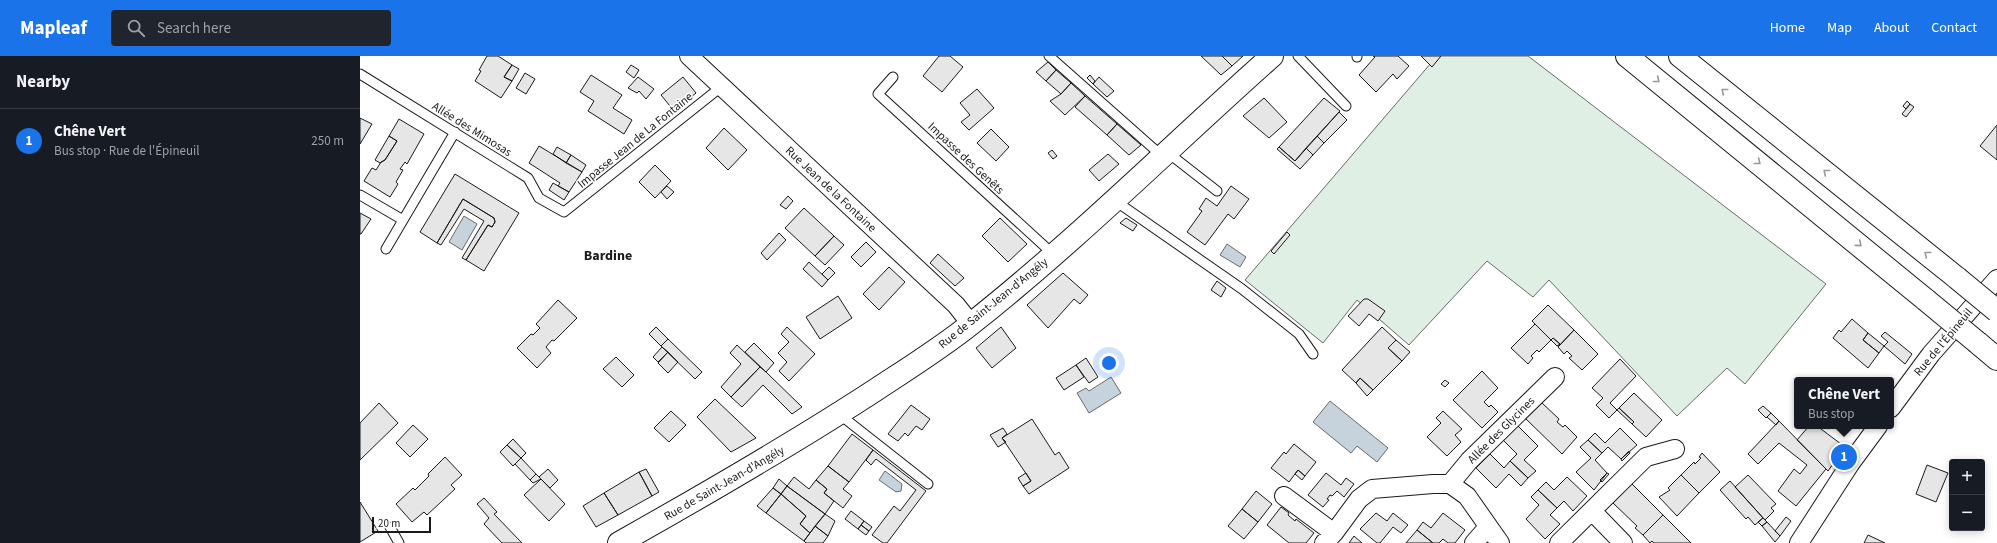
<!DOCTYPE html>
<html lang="en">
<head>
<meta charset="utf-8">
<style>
  body { margin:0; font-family:"Source Sans 3",sans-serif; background:#20242c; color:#f1f3f6 }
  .controls { position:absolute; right:12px; bottom:12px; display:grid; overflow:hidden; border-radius:4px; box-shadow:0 2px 10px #0003 }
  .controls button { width:36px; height:36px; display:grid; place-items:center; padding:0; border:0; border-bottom:1px solid #363941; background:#171b24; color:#f1f3f6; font:20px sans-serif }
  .scale { position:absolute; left:12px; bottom:10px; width:59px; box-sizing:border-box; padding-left:4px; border:2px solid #1a1a1a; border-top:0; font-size:11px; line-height:14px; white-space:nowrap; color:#1a1a1a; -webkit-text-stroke:3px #fff; paint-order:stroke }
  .you { position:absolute; left:749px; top:307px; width:14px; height:14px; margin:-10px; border:3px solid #fff; border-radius:50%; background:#1a73e8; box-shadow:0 0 0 6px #1a73e833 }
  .badge { display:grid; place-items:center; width:26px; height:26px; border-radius:50%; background:#1a73e8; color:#fff; font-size:13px; font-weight:700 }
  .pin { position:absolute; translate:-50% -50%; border:2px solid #fff; box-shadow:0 1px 4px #0006 }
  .popup { position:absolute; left:1434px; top:321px; width:100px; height:52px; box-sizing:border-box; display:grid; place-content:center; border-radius:4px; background:#171b24; filter:drop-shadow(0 1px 3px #0005); font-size:13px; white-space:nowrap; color:#9ea1a6 }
  .popup b { font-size:15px; color:#f1f3f6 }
  .popup::after { content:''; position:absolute; left:50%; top:100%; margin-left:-8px; border:8px solid transparent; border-top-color:#171b24 }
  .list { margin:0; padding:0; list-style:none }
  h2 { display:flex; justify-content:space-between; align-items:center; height:52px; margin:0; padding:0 16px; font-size:17px }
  h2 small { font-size:13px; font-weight:400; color:#9ea1a6 }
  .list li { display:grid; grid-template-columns:26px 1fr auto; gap:12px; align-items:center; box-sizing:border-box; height:64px; padding:0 16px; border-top:1px solid #363941 }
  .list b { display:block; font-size:15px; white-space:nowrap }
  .list p { margin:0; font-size:13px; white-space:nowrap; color:#9ea1a6 }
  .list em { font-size:13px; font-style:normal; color:#9ea1a6 }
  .icon { flex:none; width:22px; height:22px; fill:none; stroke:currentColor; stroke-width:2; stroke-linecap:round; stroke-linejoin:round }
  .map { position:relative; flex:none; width:1637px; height:487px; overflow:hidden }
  header { display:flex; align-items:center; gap:24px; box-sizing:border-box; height:56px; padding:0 20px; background:#1a73e8; color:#fff }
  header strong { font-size:19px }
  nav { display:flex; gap:22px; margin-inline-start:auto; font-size:14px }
  .search { width:280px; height:36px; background:#20242c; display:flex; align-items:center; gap:10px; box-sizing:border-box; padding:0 14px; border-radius:4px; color:#9ea1a6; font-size:15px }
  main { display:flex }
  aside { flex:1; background:#171b24 }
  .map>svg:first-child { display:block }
</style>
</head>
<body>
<header>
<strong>Mapleaf</strong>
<div class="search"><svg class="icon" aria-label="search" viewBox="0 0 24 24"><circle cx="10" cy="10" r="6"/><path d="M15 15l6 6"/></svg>Search here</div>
<nav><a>Home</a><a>Map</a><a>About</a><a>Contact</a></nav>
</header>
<main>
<aside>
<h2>Nearby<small></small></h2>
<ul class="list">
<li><span class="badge">1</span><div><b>Chêne Vert</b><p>Bus stop · Rue de l'Épineuil</p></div><em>250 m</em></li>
</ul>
</aside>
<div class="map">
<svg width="1637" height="487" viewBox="0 0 1637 487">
  <rect width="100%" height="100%" fill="#fff"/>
  <!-- green -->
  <path fill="#e0efe3" stroke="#6a6a6a" d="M1077 0H1168L1466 228 1385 328 1367 312 1317 360 1189 224 1173 241 1127 205 1049 289 997 244 963 287 885 224Z"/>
  <!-- water -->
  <path fill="#c6d2dc" stroke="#6a6a6a" d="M104 160 117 168 102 194 89 186Z
    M867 188 886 201 880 211 860 199Z
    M751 321 761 337 729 357 717 337 726 332 729 335Z
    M970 345 1028 392 1017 406 997 390 991 397 953 366Z
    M525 415 542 428 541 435 536 436 519 424Z"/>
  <!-- building -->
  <path fill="#e6e6e6" stroke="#1a1a1a" d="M127 0H138L152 9 144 21 152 25 141 42 115 25 121 15 119 14Z
    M579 0H590L603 11 582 36 563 20Z
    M841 0H862L872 10 861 19Z
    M862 0H883L872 10Z
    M1013 0H1038L1049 10 1037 23 1033 18 1016 36 999 19 1015 1Z
    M1061 0H1081L1072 11Z
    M688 6 696 14 686 25 676 16Z
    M152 9 159 13 152 25 144 21Z
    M271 9 279 14 274 22 266 16Z
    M696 14 711 27 701 38 686 25Z
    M165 17 175 23 166 38 156 32Z
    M231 19 262 39 253 52 272 64 264 78 228 55 234 45 220 36Z
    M730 19 735 25 733 28 727 22Z
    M278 21 294 33 286 43 279 35 277 37 268 32Z
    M323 21 336 37 314 55 301 39Z
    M739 21 754 35 747 41 733 28Z
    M711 27 725 40 705 59 690 45 701 38Z
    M617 33 634 52 609 74 601 66 610 59 600 47Z
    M725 40 757 68 747 79 715 51Z
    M904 42 927 66 909 82 883 60Z
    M964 42 980 55 935 105 919 91Z
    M1547 45 1550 48 1546 53 1543 50Z
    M1550 48 1554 51 1546 61 1542 58Z
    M979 56 987 64 964 87 957 80Z
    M0 62 12 68 0 88Z
    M39 63 64 78 47 108 45 106 40 113 43 114 36 126 38 128 30 141 4 125 12 112 16 114 21 106 25 104 37 85 29 80Z
    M757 68 781 89 769 99 747 79Z
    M1637 69V104L1620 90Z
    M364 72 387 94 368 114 346 92Z
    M631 73 649 91 636 105 617 87Z
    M29 80 37 85 25 104 20 107 15 104Z
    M957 80 964 87 953 99 946 92Z
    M179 90 222 116 209 136 198 130 200 127 169 107Z
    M197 91 211 99 206 107 193 98Z
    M919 91 935 105 946 92 953 99 940 113 917 93Z
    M692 94 697 100 693 103 688 97Z
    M748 98 759 108 739 125 729 114Z
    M211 99 226 109 222 116 206 107Z
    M295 109 311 125 295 142 279 126Z
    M95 118 159 157 124 215 106 204 128 169 132 171 135 166 134 162 103 143 77 187 60 176Z
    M193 127 209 136 204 144 189 134Z
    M307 130 314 136 307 143 301 136Z
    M871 130 889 143 874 163 868 158 845 189 827 176 842 155 839 153 846 142 857 150Z
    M428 140 433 145 426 153 420 149Z
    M103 143 134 162 135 166 132 171 128 169 106 204 102 202 124 165 104 153 81 189 77 187Z
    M444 152 474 180 455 200 425 172Z
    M0 157 11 163 1 178H0Z
    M640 162 667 188 648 206 622 180Z
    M766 162 777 169 773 175 760 167Z
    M927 176 930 179 914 198 911 195Z
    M419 177 426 184 407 204 401 197Z
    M474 180 484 189 465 209 455 200Z
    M506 186 516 196 501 211 491 201Z
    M578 198 604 222 595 230 570 207Z
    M449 206 468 224 462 231 443 213Z
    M469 211 475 217 468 224 462 218Z
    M529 211 545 226 519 254 503 238Z
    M703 217 728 239 720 248 714 243 688 272 667 249Z
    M857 225 866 232 861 241 851 234Z
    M478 240 492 262 460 283 446 261Z
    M1004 243H1008L1025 255 1018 265 1009 258 999 270 988 260Z
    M198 244 217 262 194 285 192 284 186 291 191 297 177 312 157 292 171 278 173 279 180 272 176 268Z
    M1188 249 1214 274 1198 291 1200 288 1193 282 1191 284 1172 265Z
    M1492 263 1508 277 1503 284 1519 297 1508 312 1473 282 1479 274 1481 276Z
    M1175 268 1191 284 1179 296 1177 294 1171 300 1173 302 1168 308 1151 292Z
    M296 271 308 283 301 290 289 278Z
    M427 271 455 298 429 325 419 315 427 306 418 297 429 286 421 278Z
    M641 271 656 292 632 312 616 292Z
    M1022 271 1036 284 1028 292 1042 305 1013 334 1000 322 996 327 982 314Z
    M1214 274 1238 298 1222 314 1209 302 1212 300 1207 295 1204 298 1198 291Z
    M1525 276 1552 298 1545 308 1524 290 1528 286 1521 280Z
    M1508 277 1524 290 1519 297 1503 284Z
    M1193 282 1200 288 1197 290 1191 284Z
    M308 283 342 316 335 323 301 290Z
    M1036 284 1050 296 1042 305 1028 292Z
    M394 287 414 307 406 316 385 296Z
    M377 289 400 311 371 341 361 331 381 308 370 297Z
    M302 291 308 296 298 306 293 301Z
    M308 296 318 306 308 317 298 307Z
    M256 301 274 319 262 331 243 313Z
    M726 302 738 321 729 327 716 309Z
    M1260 303 1276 320 1250 347 1257 354 1249 362 1236 349 1243 342 1232 332Z
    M716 309 724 321 704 334 696 322Z
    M400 311 406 316 442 351 432 358 403 329 382 351 371 341Z
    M1122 315 1138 332 1124 346 1129 351 1131 349 1138 356 1122 372 1093 344Z
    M1000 322 1013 334 1007 340 996 327Z
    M1085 324 1089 327 1085 331 1081 328Z
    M1274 337 1302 364 1286 381 1272 368 1274 366 1259 352Z
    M355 343 396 382 371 396 337 361Z
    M1181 346 1199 363 1197 366 1203 371 1205 369 1217 381 1202 398 1165 362Z
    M19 347 38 367 0 404V367Z
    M551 349 570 363 562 374 556 370 548 380 545 377 538 385 528 378Z
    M1403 350 1411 357 1406 362 1398 354Z
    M1259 352 1274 366 1272 368 1257 354Z
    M311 355 326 369 309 386 294 372Z
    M1083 355 1102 373 1095 379 1101 386 1087 400 1067 381 1081 367 1076 362Z
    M1411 357 1419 365 1416 369 1407 361Z
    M672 363 695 399 699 396 709 412 669 438 663 430 671 425 642 382Z
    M1419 365 1466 413 1436 450 1418 435 1434 413 1440 418 1447 409 1419 387 1398 408 1388 398Z
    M53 369 68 383 50 401 36 387Z
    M1158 370 1178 390 1164 404 1176 415 1168 422 1150 405 1157 398 1143 384Z
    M1449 370H1457L1485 391 1468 415 1437 384Z
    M643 372 647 378 642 382 646 386 638 391 630 379Z
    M1260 372 1277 389 1261 403 1248 391 1242 397 1228 384 1235 377 1245 387Z
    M492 378 513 394 489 426 468 410Z
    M153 383 166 397 161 402 147 389Z
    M1228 384 1242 397 1235 404 1247 417 1234 434 1216 416 1231 402 1220 391Z
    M934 388 956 406 945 420 938 414 929 426 911 412 924 396 926 398Z
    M147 389 161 402 153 410 140 396Z
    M513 394 566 435 527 487H523L512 479 534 450 540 455 556 434 516 403 511 409 506 404Z
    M1269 395 1270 397 1262 405 1261 403Z
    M1342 397 1360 416 1339 437 1321 419 1334 406 1335 408 1341 402 1339 401Z
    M1130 398 1144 412 1150 405 1168 422 1161 430 1149 418 1136 432 1116 412Z
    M85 401 102 419 91 429 95 433 67 459 64 456 52 466 36 448 53 432 55 434 69 420 68 418Z
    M161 402 176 418 170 424 155 408Z
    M1567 409 1588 417 1576 446 1556 438Z
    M468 410 489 426 483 433 492 440 483 452 464 437 467 433 456 424Z
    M188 413 198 424 190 432 179 421Z
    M286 413 299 436 292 440 279 416Z
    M938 414 945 420 942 424 935 418Z
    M279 416 292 440 258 459 244 437Z
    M666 417 671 425 663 430 658 422Z
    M966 417 981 429 986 422 994 428 984 441 977 435 972 440 970 439 967 443 969 444 963 451 948 439Z
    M1247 417 1249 418 1242 426 1240 424Z
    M176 418 181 423 173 427 170 424Z
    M1321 419 1339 437 1317 460 1299 441 1310 434 1308 432Z
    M1388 419 1416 448 1411 452 1414 455 1405 464 1375 431Z
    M434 421 449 433 456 424 467 433 464 437 474 445 465 458 427 430Z
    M1207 421 1227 440 1213 455 1204 445 1197 452 1178 434 1186 426 1194 434Z
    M181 423 205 448 189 465 164 439Z
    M419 423 427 430 421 438 413 432Z
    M1370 425 1403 462 1395 469 1388 461 1386 463 1360 434Z
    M1272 428 1303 459 1283 479 1275 472 1277 470 1253 447Z
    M427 430 465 458 450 477 440 468 446 460 421 438Z
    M413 432 421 438 406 457 397 450Z
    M1178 434 1197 452 1190 459 1200 468 1185 483 1166 463 1179 449 1171 441Z
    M896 435 912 448 898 466 882 453Z
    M244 437 258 459 236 471 223 450Z
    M421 438 446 460 440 468 450 477 444 485 406 457Z
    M124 442 137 456 134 458 162 487H142L124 468 129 462 117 448Z
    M0 446 18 475 0 486Z
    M921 451 929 457 928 459 935 465 936 463 954 477 946 487H929L907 469Z
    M882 453 898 466 884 483 868 470Z
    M491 455 504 465 498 473 485 463Z
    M1016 457 1027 465 1033 457 1048 469 1041 477 1033 471 1020 487H1017L1000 473Z
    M1083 457 1105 474 1095 487H1088L1083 483 1079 487H1073L1057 474 1063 466 1071 472Z
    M465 458 475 465 468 480 455 470Z
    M1303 459 1331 487H1294L1292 485 1290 487 1283 479Z
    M1426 461 1431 465 1420 480 1415 475Z
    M1403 462 1407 466 1402 470 1398 466Z
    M504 465 512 471 509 475 501 469Z
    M1407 466 1420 480 1415 486 1402 470Z
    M501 469 509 475 506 479 498 473Z
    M455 470 468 480 463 487H446L444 485Z
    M1057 474 1073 487H1046Z
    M1508 479 1525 487H1504Z
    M994 480 1002 487H989Z"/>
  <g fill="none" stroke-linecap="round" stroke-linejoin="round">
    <!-- service casing -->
    <g stroke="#1a1a1a" stroke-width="11">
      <path id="service" d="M689 0 802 100
        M938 0 986 50
        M997 0V1
        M0 18 168 122 179 142 204 156 361 31
        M533 21 518 38 693 198
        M807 96 857 135
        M0 139 43 164
        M754 144 882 233 939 278 953 298
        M26 193 95 76
        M479 358 568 428
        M30 471 39 487"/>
    </g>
    <!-- minor casing -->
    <g stroke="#1a1a1a" stroke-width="20">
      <path id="minor" d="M329 0 596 249 611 268
        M1531 352 1571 298 1637 223
        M1090 428 1109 405 1195 321
        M924 440 974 477
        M1232 455 1263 487
        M964 487 974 477 999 443 1012 433 1073 428H1090L1107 440 1140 487
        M1114 487 1128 471
        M1199 487 1286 401 1315 393
        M1439 487 1490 408 1518 370"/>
    </g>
    <!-- secondary casing -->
    <g stroke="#1a1a1a" stroke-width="24">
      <path id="secondary" d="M259 487C346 438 433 388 517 333 549 312 581 292 611 268 716 185 812 89 912 0"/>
    </g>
    <!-- trunk casing -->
    <g stroke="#1a1a1a" stroke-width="24">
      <path id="trunk" d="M1267 0 1566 244
        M1320 0 1597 222
        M1618 287 1637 303"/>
    </g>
    <!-- service -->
    <use href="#service" stroke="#fff" stroke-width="9"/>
    <!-- minor -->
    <use href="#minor" stroke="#fff" stroke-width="18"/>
    <!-- secondary -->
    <use href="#secondary" stroke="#fff" stroke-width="22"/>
    <!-- trunk -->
    <use href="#trunk" stroke="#fff" stroke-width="22"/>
    <!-- trunk-bridge casing -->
    <g stroke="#1a1a1a" stroke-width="24" stroke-linecap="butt">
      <path id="trunk-bridge" d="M1597 222 1637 255
        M1566 244 1618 287"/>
    </g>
    <!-- trunk-bridge -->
    <use href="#trunk-bridge" stroke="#fff" stroke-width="22"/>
  </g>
  <!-- one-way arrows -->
  <defs><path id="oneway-chevron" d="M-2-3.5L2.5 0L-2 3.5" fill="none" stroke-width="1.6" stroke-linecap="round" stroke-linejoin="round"/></defs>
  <g stroke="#989898">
    <use href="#oneway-chevron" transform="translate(1297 24) rotate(39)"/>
    <use href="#oneway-chevron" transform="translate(1364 35) rotate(-141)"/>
    <use href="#oneway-chevron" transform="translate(1398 106) rotate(39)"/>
    <use href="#oneway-chevron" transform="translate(1466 116) rotate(-141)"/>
    <use href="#oneway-chevron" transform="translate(1499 188) rotate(40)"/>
    <use href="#oneway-chevron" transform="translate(1567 198) rotate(-141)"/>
  </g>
  <g text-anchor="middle" stroke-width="3" stroke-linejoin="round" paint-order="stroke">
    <!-- street labels -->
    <g font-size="12" fill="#1a1a1a" stroke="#fff">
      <text transform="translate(112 73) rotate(32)" y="4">Allée des Mimosas</text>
      <text transform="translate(275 84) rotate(-39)" y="4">Impasse Jean de La Fontaine</text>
      <text transform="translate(606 102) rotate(43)" y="4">Impasse des Genêts</text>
      <text transform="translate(471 133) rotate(43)" y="4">Rue Jean de la Fontaine</text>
      <text transform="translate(633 247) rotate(-39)" y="4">Rue de Saint-Jean-d'Angély</text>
      <text transform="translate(1583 286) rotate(-50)" y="4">Rue de l'Épineuil</text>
      <text transform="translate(1141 374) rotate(-45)" y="4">Allée des Glycines</text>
      <text transform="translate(364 427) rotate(-30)" y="4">Rue de Saint-Jean-d'Angély</text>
    </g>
    <!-- quarter labels -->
    <g font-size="14" font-weight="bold" fill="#1a1a1a" stroke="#fff">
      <text x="248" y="204">Bardine</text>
    </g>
  </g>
</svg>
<div class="controls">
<button>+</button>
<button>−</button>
</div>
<div class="scale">20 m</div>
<div class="you"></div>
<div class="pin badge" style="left:1484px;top:401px">1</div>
<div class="popup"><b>Chêne Vert</b>Bus stop</div>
</div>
</main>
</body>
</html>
